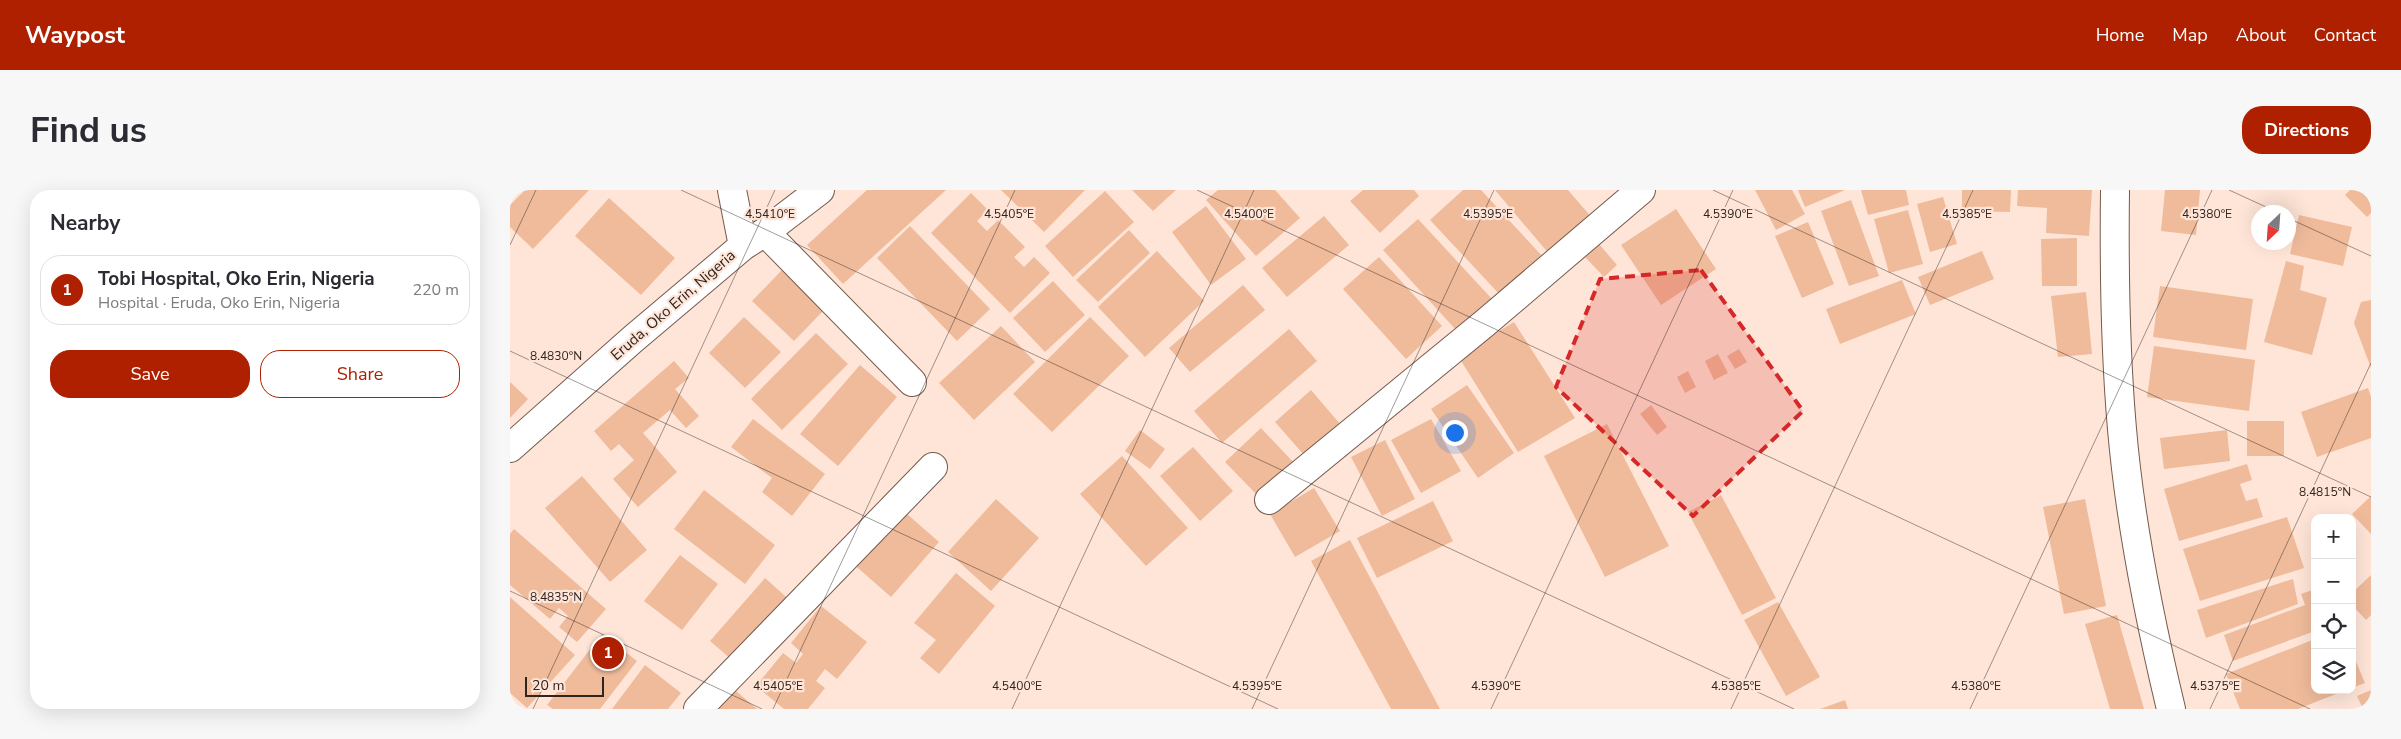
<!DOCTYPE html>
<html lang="en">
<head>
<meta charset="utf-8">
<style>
  body { margin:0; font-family:"Nunito Sans",sans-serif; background:#f7f7f7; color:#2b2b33 }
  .controls { position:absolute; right:15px; bottom:15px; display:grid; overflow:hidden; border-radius:10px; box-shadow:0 5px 20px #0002 }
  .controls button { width:45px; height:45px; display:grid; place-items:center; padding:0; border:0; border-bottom:1px solid #e1e1e2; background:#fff; color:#2b2b33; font:25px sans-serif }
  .compass { position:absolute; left:1741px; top:15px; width:45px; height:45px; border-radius:50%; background:#fff; box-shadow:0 5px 20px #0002; rotate:205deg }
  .scale { position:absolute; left:15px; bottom:12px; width:79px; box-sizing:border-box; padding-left:5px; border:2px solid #2f241e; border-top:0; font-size:14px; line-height:18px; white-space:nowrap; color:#2f241e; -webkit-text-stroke:4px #fee5d8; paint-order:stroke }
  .you { position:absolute; left:944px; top:242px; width:18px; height:18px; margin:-12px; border:4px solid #fff; border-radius:50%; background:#1a73e8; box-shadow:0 0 0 8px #1a73e833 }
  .badge { display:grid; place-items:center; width:32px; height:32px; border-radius:50%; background:#ae2000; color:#fff; font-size:16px; font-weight:700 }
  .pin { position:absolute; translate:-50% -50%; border:2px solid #fff; box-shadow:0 1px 5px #0006 }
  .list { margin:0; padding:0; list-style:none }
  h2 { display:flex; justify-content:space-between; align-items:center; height:65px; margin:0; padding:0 20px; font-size:21px }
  h2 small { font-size:16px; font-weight:400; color:#7c7c81 }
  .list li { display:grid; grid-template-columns:32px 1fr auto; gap:15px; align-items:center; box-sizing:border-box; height:70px; margin:0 10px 10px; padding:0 10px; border:1px solid #e1e1e2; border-radius:20px }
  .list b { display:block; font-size:19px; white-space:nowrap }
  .list p { margin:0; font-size:16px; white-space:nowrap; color:#7c7c81 }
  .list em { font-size:16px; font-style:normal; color:#7c7c81 }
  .actions { display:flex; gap:10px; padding:15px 20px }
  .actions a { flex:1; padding:11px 0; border:1px solid #ae2000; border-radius:20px; text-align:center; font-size:18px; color:#ae2000 }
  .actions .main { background:#ae2000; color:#fff }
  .icon { flex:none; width:28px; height:28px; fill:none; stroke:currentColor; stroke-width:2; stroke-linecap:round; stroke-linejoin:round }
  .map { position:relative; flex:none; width:1861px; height:519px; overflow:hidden; border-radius:20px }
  header { display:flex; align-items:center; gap:30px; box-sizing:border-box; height:70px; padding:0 25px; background:#ae2000; color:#fff }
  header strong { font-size:24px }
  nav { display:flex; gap:28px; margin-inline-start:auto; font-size:18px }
  .intro { display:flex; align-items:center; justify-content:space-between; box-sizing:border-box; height:120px; padding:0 30px }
  h1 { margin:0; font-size:35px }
  .button { padding:12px 22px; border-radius:20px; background:#ae2000; color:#fff; font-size:18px; font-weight:700 }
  main { display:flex; gap:30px; padding:0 30px }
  aside { flex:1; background:#fff; border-radius:20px; box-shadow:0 5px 20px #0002 }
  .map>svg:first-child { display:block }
</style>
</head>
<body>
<header>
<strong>Waypost</strong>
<nav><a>Home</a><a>Map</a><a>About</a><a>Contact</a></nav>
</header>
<div class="intro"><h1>Find us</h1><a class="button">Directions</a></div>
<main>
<aside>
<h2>Nearby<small></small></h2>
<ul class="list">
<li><span class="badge">1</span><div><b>Tobi Hospital, Oko Erin, Nigeria</b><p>Hospital · Eruda, Oko Erin, Nigeria</p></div><em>220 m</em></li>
</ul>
<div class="actions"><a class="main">Save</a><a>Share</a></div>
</aside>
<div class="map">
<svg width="1861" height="519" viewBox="0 0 1861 519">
  <rect width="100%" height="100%" fill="#fee5d8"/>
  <!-- building -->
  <path fill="#efbb9b" d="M15 0H79L23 59 0 37V15Z
    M357 0H436L333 94 297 55Z
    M491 0H575L534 42Z
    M622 0H666L643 21Z
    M708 0H765L790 28 746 66 696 10Z
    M853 0H904L909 6 870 43 840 11Z
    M953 0H971L1034 68 992 107 920 30Z
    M985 0H1058L1083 29 1040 65Z
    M1245 0H1282L1295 24 1266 40Z
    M1288 0H1335L1295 17Z
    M1351 0H1396L1399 15 1358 25Z
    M1452 0H1501L1500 22 1452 21Z
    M1508 0H1582L1579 46 1536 43 1537 18 1507 16Z
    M1655 0H1690L1686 45 1651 41Z
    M1840 0H1854L1861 7V23L1857 27 1835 5Z
    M595 1 624 32 563 87 535 56Z
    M461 3 478 20 467 31 477 41 488 30 515 57 504 67 514 77 524 67 540 83 500 123 421 43Z
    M1433 7 1447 54 1420 62 1407 14Z
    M99 8 165 68 131 105 65 46Z
    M1341 10 1369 86 1339 96 1311 21Z
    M696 16 736 69 701 95 662 42Z
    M1166 19 1206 79 1151 115 1111 55Z
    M1398 20 1413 74 1379 83 1364 29Z
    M1789 25 1842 37 1833 76 1780 64Z
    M814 26 839 55 777 107 752 78Z
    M908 29 982 109 947 141 873 60Z
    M1298 32 1324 94 1292 108 1265 46Z
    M400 36 480 119 447 151 367 68Z
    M619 40 640 63 588 112 566 90Z
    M1567 48V96H1532L1531 49Z
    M1089 54 1107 75 1094 87 1075 67Z
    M647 61 694 111 635 167 588 117Z
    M1472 61 1484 89 1420 115 1408 87Z
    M869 67 932 136 896 169 833 99Z
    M1776 71 1794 76 1790 100 1817 108 1802 165 1754 152Z
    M272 80 314 120 284 151 242 111Z
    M1392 90 1406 124 1330 154 1316 119Z
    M543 91 575 125 535 162 503 128Z
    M733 95 755 120 680 182 659 158Z
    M1650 96 1743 109 1736 160 1643 147Z
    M1576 102 1582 164 1548 167 1541 106Z
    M1861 110V178L1844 133 1851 112Z
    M234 127 271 162 235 198 199 163Z
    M580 127 619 166 542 242 503 204Z
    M1004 132 1065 228 1008 262 948 166Z
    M491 136 525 172 464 230 429 193Z
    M779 139 807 171 712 253 684 221Z
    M306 143 338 174 272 240 241 209Z
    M1644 156 1745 170 1739 221 1637 207Z
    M1229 159 1237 172 1225 179 1217 166Z
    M1208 164 1218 183 1204 190 1195 171Z
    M164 171 179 188 165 199 189 226 176 238 160 220 133 243 167 282 128 317 103 289 124 270 109 254 101 261 84 241Z
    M350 175 387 207 328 276 290 244Z
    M1178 181 1186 197 1175 203 1167 187Z
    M0 192 18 209 0 228Z
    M957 195 1004 263 968 288 921 219Z
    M1858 198 1861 207V248L1807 267 1791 222Z
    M801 200 830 234 794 265 765 232Z
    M1141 215 1157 237 1147 245 1130 224Z
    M243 229 315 284 282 326 252 302 262 288 221 257Z
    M921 229 951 281 911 303 881 250Z
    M1737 231H1774V266H1737Z
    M1097 234 1159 356 1095 387 1034 266Z
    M751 238 784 273 749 307 715 272Z
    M630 240 655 259 640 279 615 261Z
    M1717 240 1720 271 1654 279 1650 248Z
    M875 250 905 309 872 326 841 267Z
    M683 257 723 301 690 331 650 286Z
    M612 266 678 338 636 376 570 304Z
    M1737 274 1742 290 1730 294 1736 311 1747 308 1753 327 1669 351 1654 299Z
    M72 286 137 360 100 392 35 318Z
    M804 298 830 341 785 367 760 324Z
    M194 300 265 355 235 394 164 339Z
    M1211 305 1266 408 1232 425 1178 322Z
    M1861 306V344L1842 324Z
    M486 309 529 348 481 401 438 362Z
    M1575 309 1596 416 1554 424 1533 317Z
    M923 311 943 351 867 388 847 348Z
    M389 317 429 352 381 407 340 371Z
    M1777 327 1794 378 1690 411 1673 359Z
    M4 339 96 419 67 452 49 437 58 426 49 418 40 429 0 395V344Z
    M840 350 930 519H881L801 371Z
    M170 365 208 394 172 440 134 411Z
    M446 383 485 416 429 484 410 468 426 450 404 433Z
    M1861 385V425L1856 430 1842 415V403Z
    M255 388 283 413 228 475 200 451Z
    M1783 389 1788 414 1696 448 1687 420Z
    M1805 399V441L1723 471 1714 445 1795 415 1791 404Z
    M0 407 65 465 17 518 0 503Z
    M1268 412 1310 487 1276 506 1234 430Z
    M311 416 357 452 327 489 315 479 306 491 315 498 298 519H274L246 496 273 463 286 473 293 464 281 453Z
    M1607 425 1634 519H1600L1575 434Z
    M92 444 127 471 90 519H43L37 515Z
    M1805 449V500H1836L1788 519H1730L1716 484Z
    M1842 462 1855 493 1842 498Z
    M135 475 171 503 158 519H102Z
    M218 494 247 519H195Z
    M1861 500V519H1853L1847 506Z
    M1335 510 1338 519H1310Z"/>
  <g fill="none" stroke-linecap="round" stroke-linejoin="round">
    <!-- street casing -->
    <g stroke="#745a4c" stroke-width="30">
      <path id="street" d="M222 0 233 56
        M255 42 402 192
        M0 258 123 149 233 56 255 42 310 0
        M759 310 975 133 1131 0
        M188 519 423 277"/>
    </g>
    <!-- secondary casing -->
    <g stroke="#745a4c" stroke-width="30">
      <path id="secondary" d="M1605 0C1604 80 1605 159 1612 239 1620 333 1639 427 1661 519"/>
    </g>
    <!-- street -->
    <use href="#street" stroke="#fff" stroke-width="28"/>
    <!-- secondary -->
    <use href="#secondary" stroke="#fff" stroke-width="28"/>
  </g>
  <!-- marked area -->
  <path fill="#d62828" fill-opacity="0.2" stroke="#d62828" stroke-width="4" stroke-dasharray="10 6" stroke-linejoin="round" d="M1191 80 1293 221 1183 326 1046 197 1090 89Z"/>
  <!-- ticks -->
  <path fill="none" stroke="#2f241e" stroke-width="1" stroke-opacity="0.45" d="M171 0 1284 519M687 0 1800 519M1203 0 1861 307M1719 0 1767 22M1778 28 1861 66M0 55 26 0M0 161 768 519M0 401 252 519M23 519 265 0M263 519 505 0M502 519 744 0M742 519 984 0M981 519 1223 0M1221 519 1463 0M1460 519 1702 0M1700 519 1861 173"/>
  <g text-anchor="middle" stroke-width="4.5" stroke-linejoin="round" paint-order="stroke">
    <!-- street labels -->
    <g font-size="15" fill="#2f241e" stroke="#fee5d8">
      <text transform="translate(163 115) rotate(-41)" y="5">Eruda, Oko Erin, Nigeria</text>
    </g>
  </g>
  <g font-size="12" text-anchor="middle" fill="#2f241e" stroke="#fee5d8" stroke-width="4.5" stroke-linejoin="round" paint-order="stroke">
    <text x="260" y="28">4.5410°E</text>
    <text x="499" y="28">4.5405°E</text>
    <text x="739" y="28">4.5400°E</text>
    <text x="978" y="28">4.5395°E</text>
    <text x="1218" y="28">4.5390°E</text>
    <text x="1457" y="28">4.5385°E</text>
    <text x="1697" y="28">4.5380°E</text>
    <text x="46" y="170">8.4830°N</text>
    <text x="1815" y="306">8.4815°N</text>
    <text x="46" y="411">8.4835°N</text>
    <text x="268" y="500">4.5405°E</text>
    <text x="507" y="500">4.5400°E</text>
    <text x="747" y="500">4.5395°E</text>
    <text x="986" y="500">4.5390°E</text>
    <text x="1226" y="500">4.5385°E</text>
    <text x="1466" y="500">4.5380°E</text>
    <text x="1705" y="500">4.5375°E</text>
  </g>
</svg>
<div class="controls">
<button>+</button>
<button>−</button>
<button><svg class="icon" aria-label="locate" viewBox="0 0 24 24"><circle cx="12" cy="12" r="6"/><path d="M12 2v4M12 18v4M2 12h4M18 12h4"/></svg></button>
<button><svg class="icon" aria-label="layers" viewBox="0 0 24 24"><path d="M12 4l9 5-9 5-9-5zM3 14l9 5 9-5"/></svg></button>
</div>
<svg class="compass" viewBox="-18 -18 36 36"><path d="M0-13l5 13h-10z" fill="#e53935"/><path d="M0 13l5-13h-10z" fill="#7c7c81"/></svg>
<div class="scale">20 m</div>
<div class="you"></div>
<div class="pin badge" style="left:98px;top:463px">1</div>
</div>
</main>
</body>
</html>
